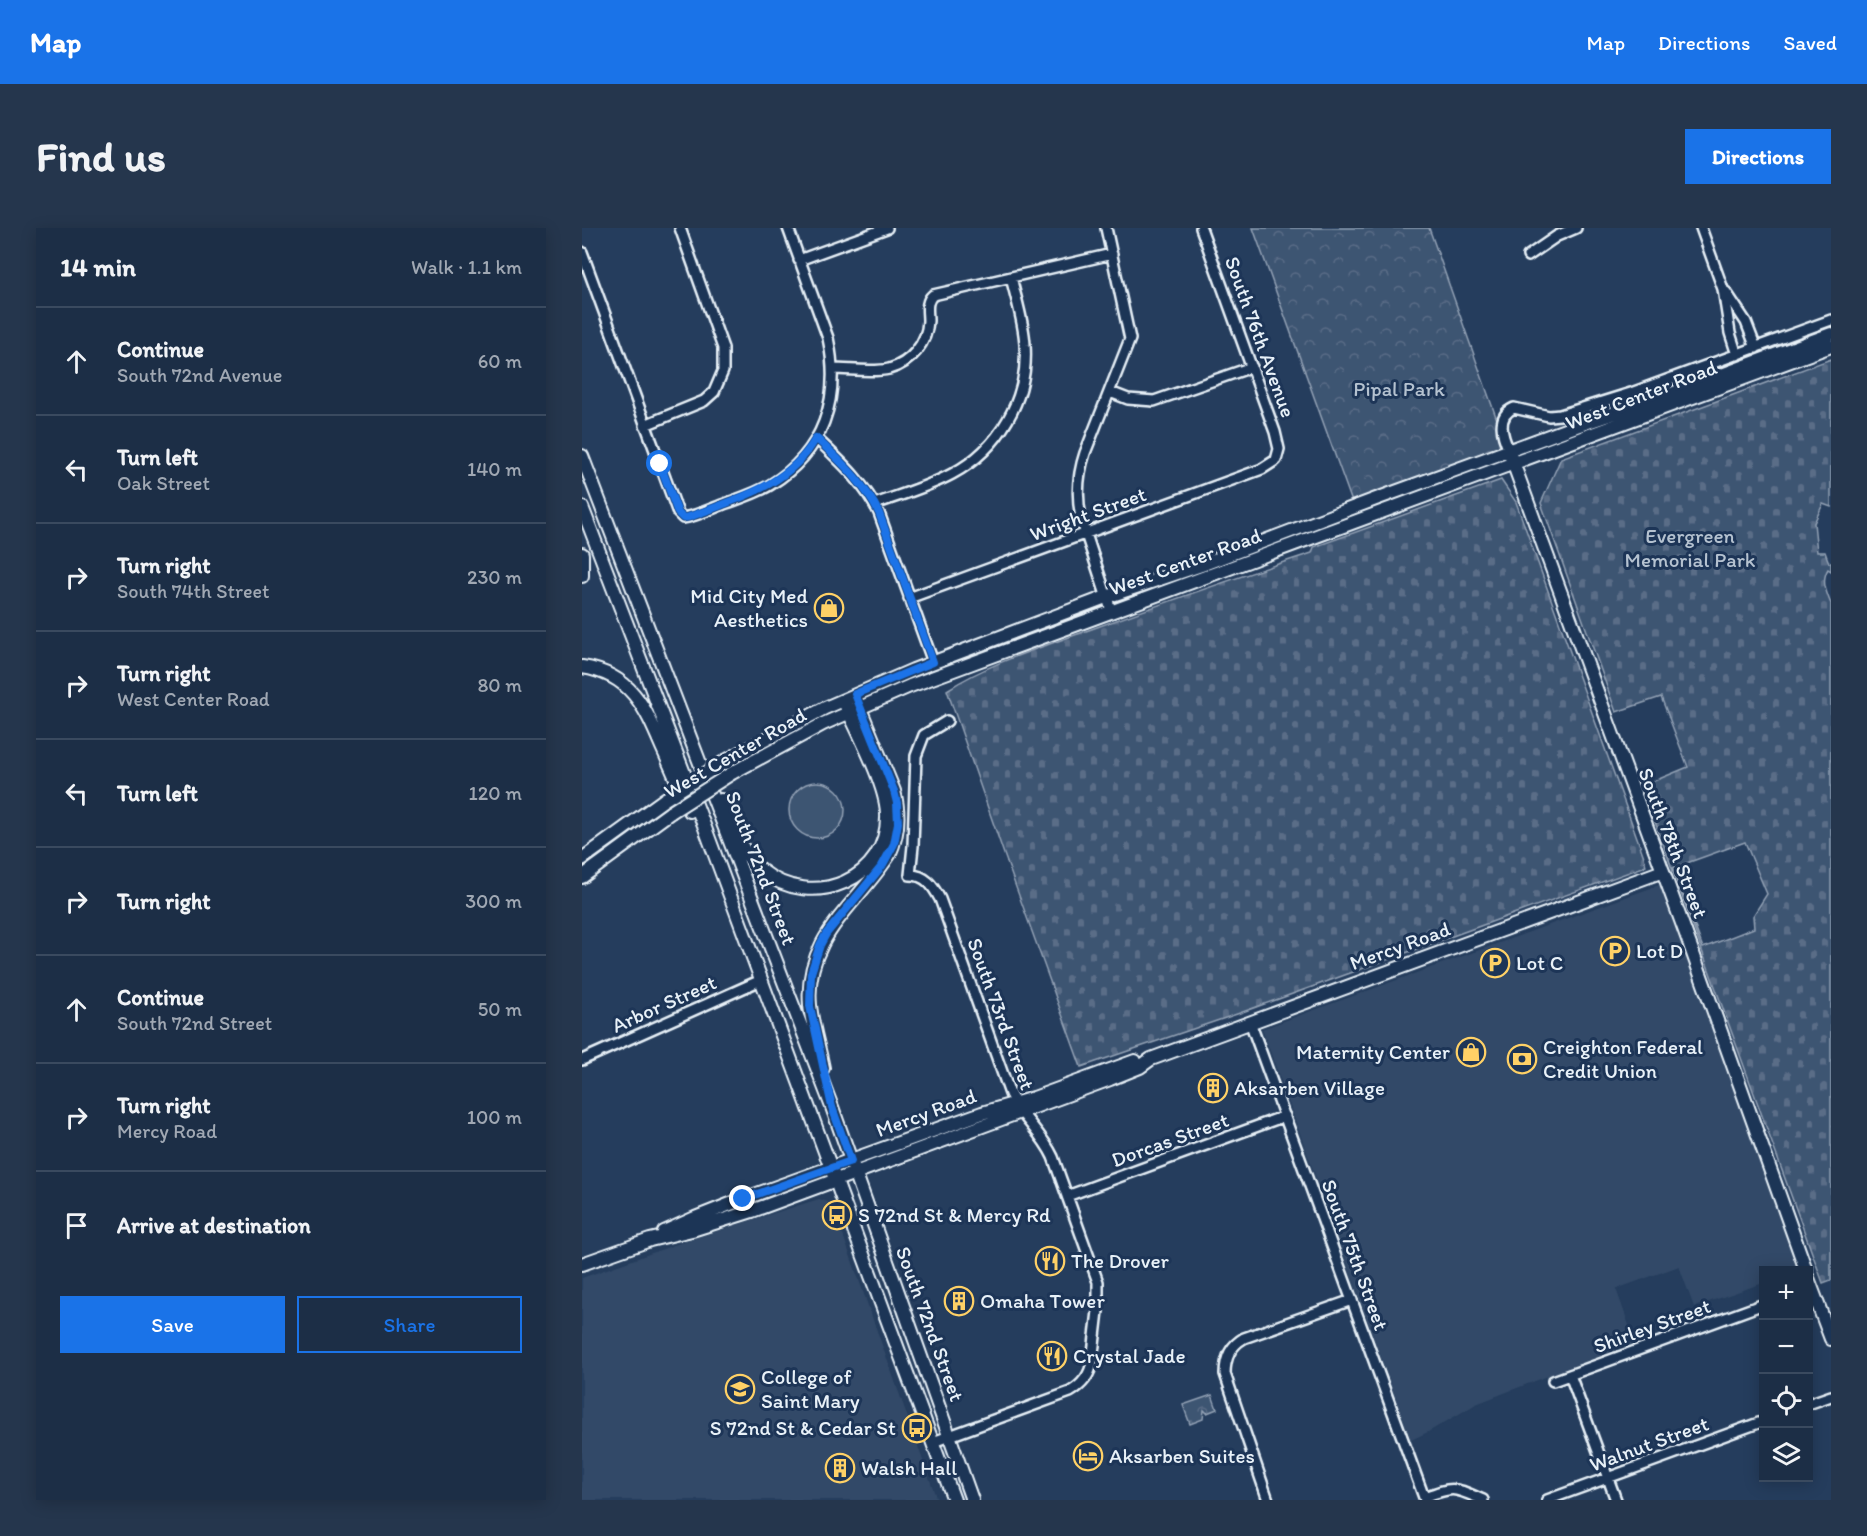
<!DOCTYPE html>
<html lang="en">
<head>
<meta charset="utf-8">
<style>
  body { margin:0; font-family:Itim,sans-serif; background:#25364d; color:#f1f3f6 }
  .controls { position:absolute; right:18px; bottom:18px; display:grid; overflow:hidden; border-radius:0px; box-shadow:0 3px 15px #0003 }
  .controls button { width:54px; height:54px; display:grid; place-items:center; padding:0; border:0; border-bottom:2px solid #3a4a5f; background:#1c2e46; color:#f1f3f6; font:30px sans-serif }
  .stop { position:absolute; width:18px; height:18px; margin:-14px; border:4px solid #1a73e8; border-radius:50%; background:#fff }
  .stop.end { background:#1a73e8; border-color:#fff; box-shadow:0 2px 6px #0008 }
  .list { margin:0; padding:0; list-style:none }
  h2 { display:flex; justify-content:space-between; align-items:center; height:78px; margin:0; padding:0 24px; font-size:26px }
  h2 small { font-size:20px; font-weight:400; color:#a0a8b3 }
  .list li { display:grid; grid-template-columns:39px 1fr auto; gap:18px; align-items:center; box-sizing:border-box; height:108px; padding:0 24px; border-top:2px solid #3a4a5f }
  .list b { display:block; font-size:22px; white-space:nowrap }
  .list p { margin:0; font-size:20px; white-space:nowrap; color:#a0a8b3 }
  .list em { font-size:20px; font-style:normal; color:#a0a8b3 }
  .actions { display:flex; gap:12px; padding:18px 24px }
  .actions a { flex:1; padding:14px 0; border:2px solid #1a73e8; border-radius:0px; text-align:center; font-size:21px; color:#1a73e8 }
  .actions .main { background:#1a73e8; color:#fff }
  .icon { flex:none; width:33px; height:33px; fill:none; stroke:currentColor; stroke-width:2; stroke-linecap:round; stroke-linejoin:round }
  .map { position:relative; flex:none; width:1249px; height:1272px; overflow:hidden; border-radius:0px }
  header { display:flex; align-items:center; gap:36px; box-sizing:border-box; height:84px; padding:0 30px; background:#1a73e8; color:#fff }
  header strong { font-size:28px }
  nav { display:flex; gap:33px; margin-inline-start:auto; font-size:21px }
  .intro { display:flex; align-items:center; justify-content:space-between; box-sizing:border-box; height:144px; padding:0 36px }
  h1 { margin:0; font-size:42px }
  .button { padding:15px 27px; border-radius:0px; background:#1a73e8; color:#fff; font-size:21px; font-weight:700 }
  main { display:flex; gap:36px; padding:0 36px }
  aside { flex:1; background:#1c2e46; border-radius:0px; box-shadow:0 3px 15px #0003 }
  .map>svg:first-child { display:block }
</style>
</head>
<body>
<header>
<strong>Map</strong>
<nav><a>Map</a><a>Directions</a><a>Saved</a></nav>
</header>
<div class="intro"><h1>Find us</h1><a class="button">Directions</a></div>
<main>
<aside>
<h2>14 min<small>Walk · 1.1 km</small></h2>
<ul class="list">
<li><svg class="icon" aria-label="ahead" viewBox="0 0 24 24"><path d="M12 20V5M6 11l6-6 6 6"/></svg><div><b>Continue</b><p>South 72nd Avenue</p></div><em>60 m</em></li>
<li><svg class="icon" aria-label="left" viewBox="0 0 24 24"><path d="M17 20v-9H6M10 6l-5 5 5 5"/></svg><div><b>Turn left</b><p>Oak Street</p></div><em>140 m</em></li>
<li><svg class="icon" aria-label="right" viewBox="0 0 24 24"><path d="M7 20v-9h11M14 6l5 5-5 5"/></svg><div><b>Turn right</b><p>South 74th Street</p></div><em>230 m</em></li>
<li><svg class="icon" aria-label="right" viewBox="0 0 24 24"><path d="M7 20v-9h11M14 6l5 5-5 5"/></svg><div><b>Turn right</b><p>West Center Road</p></div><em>80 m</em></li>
<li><svg class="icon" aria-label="left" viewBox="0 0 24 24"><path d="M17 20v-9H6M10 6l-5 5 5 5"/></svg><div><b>Turn left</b></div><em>120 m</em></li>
<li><svg class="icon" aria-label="right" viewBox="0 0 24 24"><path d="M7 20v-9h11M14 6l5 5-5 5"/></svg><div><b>Turn right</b></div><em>300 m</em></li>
<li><svg class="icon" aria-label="ahead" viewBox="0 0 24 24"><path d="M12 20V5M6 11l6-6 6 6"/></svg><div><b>Continue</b><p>South 72nd Street</p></div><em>50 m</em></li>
<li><svg class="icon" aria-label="right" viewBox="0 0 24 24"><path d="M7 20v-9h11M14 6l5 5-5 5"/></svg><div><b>Turn right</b><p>Mercy Road</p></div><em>100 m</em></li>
<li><svg class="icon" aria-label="arrive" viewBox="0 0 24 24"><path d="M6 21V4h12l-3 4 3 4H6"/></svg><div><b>Arrive at destination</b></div></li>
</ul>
<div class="actions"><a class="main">Save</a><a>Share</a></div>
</aside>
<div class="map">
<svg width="1249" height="1272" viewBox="0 0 1249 1272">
  <defs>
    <pattern id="forest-crowns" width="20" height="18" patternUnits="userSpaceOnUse" patternTransform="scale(1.5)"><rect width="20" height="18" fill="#3e5472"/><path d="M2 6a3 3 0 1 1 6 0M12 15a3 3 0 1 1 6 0" fill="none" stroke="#5a6d87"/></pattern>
    <pattern id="cemetery-stones" width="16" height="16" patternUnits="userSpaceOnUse" patternTransform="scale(1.5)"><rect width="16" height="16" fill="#3e5472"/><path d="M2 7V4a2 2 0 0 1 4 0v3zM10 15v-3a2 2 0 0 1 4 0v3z" fill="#5a6d87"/></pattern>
  </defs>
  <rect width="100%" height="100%" fill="#253d5d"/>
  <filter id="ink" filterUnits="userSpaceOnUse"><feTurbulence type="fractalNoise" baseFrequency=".0167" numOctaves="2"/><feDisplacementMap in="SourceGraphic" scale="12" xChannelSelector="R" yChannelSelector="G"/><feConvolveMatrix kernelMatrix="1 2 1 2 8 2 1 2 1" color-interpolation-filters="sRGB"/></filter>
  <g filter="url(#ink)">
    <!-- built -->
    <path fill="#334a68" d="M1080 656 1218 1042H1182L1181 1055 1112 1079 1097 1038 1034 1061 1053 1114 894 1176 846 1204 829 1212 680 801Z
      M237 971 246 974 251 979 355 1272H0V1050L98 1015Z"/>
    <!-- green -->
    <path fill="#3e5472" stroke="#93a2b5" stroke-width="1.5" d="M207 582a28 28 0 1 1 56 0a28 28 0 1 1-56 0Z"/>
    <!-- forest -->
    <path fill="url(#forest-crowns)" stroke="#93a2b5" stroke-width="1.5" d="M671 0H847L924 217 770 274Z
      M630 1167 635 1181 625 1185 622 1182 621 1191 608 1196 601 1177Z"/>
    <!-- cemetery -->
    <path fill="url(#cemetery-stones)" stroke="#93a2b5" stroke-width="1.5" fill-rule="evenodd" d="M1249 131V279L1241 276 1232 295 1235 324H1243L1247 335H1249V343L1246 341C1239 352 1244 364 1249 376V1052L1241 1055 1060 558 1106 539 1079 469 1034 484 959 275 979 230ZM1163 614 1185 666 1171 688 1172 700 1121 720 1091 640Z
      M919 252 934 274 1062 629 1064 638 655 786 499 839 422 626 365 462C407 435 458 420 504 403 579 376 654 349 730 325L732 319Z"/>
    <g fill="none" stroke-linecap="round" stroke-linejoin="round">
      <!-- minor casing -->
      <g stroke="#e8f1f8" stroke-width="14">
        <path id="minor" d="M524 0 548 111 503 225C495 249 494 273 501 297L529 382
          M1119 0 1141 61 1148 105 1155 127
          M0 24 96 285 101 290C116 288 131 280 145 275 159 270 175 265 188 257 242 224 259 170 246 110L206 0
          M946 28 975 8 994 0
          M217 32 305 0
          M1144 64 1164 94 1174 120
          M251 141C268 141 290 145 307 141 329 135 345 115 346 93 346 83 343 74 351 67L530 26
          M528 164 546 171 572 173 670 139
          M63 197 122 173 132 164 141 143V120L98 0
          M234 210C258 233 282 254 297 285L351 434
          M927 222C920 208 914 188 932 180L967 188 978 187 1049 165 1249 92
          M293 276C318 267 346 259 370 246 417 221 447 170 443 117 442 94 434 71 429 49
          M327 370 680 241 694 232 697 221 693 204 619 0
          M668 794 843 1272
          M0 832 179 752
          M485 968 703 888
          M988 1147 1034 1272
          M971 1153 1182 1076
          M1226 1176 1249 1168
          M351 1214 488 1164C500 1157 508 1147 510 1134L516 1083V1054L471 929C460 905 439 889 428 866L358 671C351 658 344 647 328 647L331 618 334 528 342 507 365 493
          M842 1269C873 1258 871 1259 901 1272
          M686 1272 643 1146C643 1130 648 1118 662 1110L770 1072
          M965 1272 1182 1193"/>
      </g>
      <!-- major casing -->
      <g stroke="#e8f1f8" stroke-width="16">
        <path id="major" d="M0 228 250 879 390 1272
          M929 229 1108 717 1224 1042
          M0 279 123 600 372 1272
          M0 326V348
          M0 439C49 446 63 479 80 519 90 541 99 562 108 583
          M145 532 243 480 331 442 524 369 622 336 794 271 994 198 1089 166 1249 106
          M150 545 241 496 328 458 1249 118
          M139 572C150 595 159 627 180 643 230 683 308 652 305 585 304 557 276 504 264 478
          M0 631 83 571
          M0 649 89 584
          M241 840C237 819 230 798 228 777 222 709 274 678 307 627 317 606 318 586 312 563L275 473
          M82 1004 113 990 161 971 400 885 452 870 553 833
          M0 1036 68 1012 110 1002 170 983 528 851 558 839 569 831 1081 643
          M1226 1050 1249 1111"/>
      </g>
      <!-- minor -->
      <use href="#minor" stroke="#1d3557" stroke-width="9"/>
      <!-- major -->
      <use href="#major" stroke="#1d3557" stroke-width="12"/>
      <!-- major-bridge casing -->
      <g stroke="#e8f1f8" stroke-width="16" stroke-linecap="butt">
        <path id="major-bridge" d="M83 571 145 532
          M89 584 150 545"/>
      </g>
      <!-- major-bridge -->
      <use href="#major-bridge" stroke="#1d3557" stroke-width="12"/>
    </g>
  </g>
  <g fill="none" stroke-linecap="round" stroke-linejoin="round" filter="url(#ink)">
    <!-- route -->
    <path stroke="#1a73e8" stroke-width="8" d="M78 236 96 285 101 290 107 289C155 271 207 258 234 210 258 233 282 254 297 285L351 434 273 466 312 563 315 575 316 595 312 616 300 638 244 706 238 717 229 745 228 778 250 879 269 933 161 971"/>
  </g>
  <!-- icons -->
  <defs>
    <g id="shop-ring" transform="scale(1.5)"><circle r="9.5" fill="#1d3557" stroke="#ffd166" stroke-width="1.5"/><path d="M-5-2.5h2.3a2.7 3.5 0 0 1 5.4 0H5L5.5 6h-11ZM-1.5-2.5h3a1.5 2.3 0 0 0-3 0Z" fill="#ffd166"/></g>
    <g id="parking-ring" transform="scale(1.5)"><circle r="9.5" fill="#1d3557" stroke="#ffd166" stroke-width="1.5"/><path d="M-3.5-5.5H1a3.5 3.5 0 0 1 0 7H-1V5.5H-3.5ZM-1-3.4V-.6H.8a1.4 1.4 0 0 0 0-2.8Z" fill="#ffd166"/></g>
    <g id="bank-ring" transform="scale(1.5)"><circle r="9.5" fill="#1d3557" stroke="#ffd166" stroke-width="1.5"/><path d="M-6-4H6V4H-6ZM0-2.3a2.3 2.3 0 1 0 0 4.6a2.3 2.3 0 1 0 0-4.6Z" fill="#ffd166"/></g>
    <g id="building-ring" transform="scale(1.5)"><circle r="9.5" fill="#1d3557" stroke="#ffd166" stroke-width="1.5"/><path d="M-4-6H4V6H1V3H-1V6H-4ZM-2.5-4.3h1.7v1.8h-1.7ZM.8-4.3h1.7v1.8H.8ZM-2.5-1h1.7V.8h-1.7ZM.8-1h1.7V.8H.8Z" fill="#ffd166"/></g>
    <g id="bus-ring" transform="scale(1.5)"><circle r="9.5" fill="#1d3557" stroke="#ffd166" stroke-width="1.5"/><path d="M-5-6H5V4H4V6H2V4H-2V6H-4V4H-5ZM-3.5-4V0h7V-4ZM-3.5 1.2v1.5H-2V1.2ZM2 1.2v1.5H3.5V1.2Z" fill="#ffd166"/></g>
    <g id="restaurant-ring" transform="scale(1.5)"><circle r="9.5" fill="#1d3557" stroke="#ffd166" stroke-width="1.5"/><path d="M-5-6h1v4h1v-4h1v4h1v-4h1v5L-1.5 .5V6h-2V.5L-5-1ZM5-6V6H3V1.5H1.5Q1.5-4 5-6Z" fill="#ffd166"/></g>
    <g id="university-ring" transform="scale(1.5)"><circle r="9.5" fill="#1d3557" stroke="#ffd166" stroke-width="1.5"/><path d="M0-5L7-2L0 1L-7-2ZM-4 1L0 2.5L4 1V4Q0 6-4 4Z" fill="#ffd166"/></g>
    <g id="hotel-ring" transform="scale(1.5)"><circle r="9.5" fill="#1d3557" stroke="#ffd166" stroke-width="1.5"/><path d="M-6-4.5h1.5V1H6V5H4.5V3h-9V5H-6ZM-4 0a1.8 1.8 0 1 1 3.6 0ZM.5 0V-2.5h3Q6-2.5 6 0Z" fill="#ffd166"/></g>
  </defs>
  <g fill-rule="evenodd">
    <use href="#shop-ring" x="247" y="380"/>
    <use href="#parking-ring" x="1033" y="723"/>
    <use href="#parking-ring" x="913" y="735"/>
    <use href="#shop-ring" x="889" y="824"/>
    <use href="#bank-ring" x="940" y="831"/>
    <use href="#building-ring" x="631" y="860"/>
    <use href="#bus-ring" x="255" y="987"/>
    <use href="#restaurant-ring" x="468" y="1033"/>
    <use href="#building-ring" x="377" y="1073"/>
    <use href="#restaurant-ring" x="470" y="1128"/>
    <use href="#university-ring" x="158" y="1161"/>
    <use href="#bus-ring" x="335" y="1200"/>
    <use href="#hotel-ring" x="506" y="1228"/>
    <use href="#building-ring" x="258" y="1240"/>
  </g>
  <g text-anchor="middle" stroke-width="6" stroke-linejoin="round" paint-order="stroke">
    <!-- street labels -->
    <g font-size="21" fill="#e8f1f8" stroke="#1d3557">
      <text transform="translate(678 109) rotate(70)" y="7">South 76th Avenue</text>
      <text transform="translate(1059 167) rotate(-21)" y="7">West Center Road</text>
      <text transform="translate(506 286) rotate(-20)" y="7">Wright Street</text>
      <text transform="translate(603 334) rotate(-20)" y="7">West Center Road</text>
      <text transform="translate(153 525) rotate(-30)" y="7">West Center Road</text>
      <text transform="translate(1091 615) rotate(69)" y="7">South 78th Street</text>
      <text transform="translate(179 640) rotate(69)" y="7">South 72nd Street</text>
      <text transform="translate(818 718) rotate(-20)" y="7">Mercy Road</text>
      <text transform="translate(82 776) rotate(-24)" y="7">Arbor Street</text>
      <text transform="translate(419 786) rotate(70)" y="7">South 73rd Street</text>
      <text transform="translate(344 885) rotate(-20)" y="7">Mercy Road</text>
      <text transform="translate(588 912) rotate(-20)" y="7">Dorcas Street</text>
      <text transform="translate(773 1027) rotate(70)" y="7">South 75th Street</text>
      <text transform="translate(348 1096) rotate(70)" y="7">South 72nd Street</text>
      <text transform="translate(1070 1098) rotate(-20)" y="7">Shirley Street</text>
      <text transform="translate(1067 1216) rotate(-20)" y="7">Walnut Street</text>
    </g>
    <!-- park labels -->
    <g font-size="21" fill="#b5c2d0" stroke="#1d3557">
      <text x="817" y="168">Pipal Park</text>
      <text x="1108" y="315">Evergreen<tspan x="1108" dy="24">Memorial Park</tspan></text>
    </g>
    <!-- poi labels -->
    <g font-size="21" fill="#e8f1f8" stroke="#1d3557" text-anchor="start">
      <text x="226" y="375" text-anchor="end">Mid City Med<tspan x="226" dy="24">Aesthetics</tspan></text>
      <text x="1054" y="730">Lot D</text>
      <text x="934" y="742">Lot C</text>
      <text x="961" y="826">Creighton Federal<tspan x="961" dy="24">Credit Union</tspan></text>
      <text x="868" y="831" text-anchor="end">Maternity Center</text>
      <text x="652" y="867">Aksarben Village</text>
      <text x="276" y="994">S 72nd St &amp; Mercy Rd</text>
      <text x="489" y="1040">The Drover</text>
      <text x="398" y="1080">Omaha Tower</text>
      <text x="491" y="1135">Crystal Jade</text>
      <text x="179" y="1156">College of<tspan x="179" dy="24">Saint Mary</tspan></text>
      <text x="314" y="1207" text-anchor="end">S 72nd St &amp; Cedar St</text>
      <text x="527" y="1235">Aksarben Suites</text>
      <text x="279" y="1247">Walsh Hall</text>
    </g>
  </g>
</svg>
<div class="controls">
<button>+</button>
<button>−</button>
<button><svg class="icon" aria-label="locate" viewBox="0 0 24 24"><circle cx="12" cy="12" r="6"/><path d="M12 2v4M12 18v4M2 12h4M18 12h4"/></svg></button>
<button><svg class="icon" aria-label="layers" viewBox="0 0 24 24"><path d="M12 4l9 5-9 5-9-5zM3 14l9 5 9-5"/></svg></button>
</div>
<div class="stop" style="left:78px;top:236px"></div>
<div class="stop end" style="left:161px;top:971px"></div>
</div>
</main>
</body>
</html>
